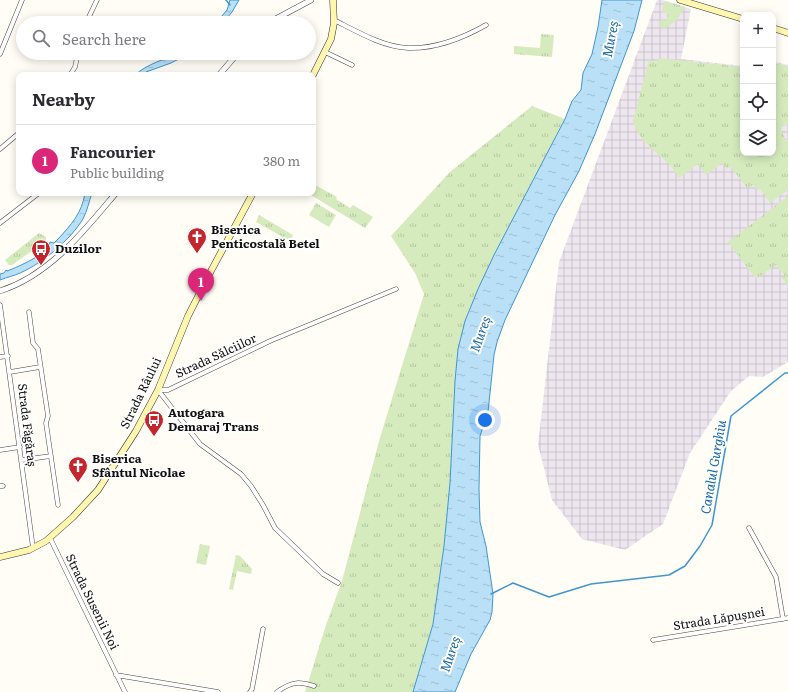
<!DOCTYPE html>
<html lang="en">
<head>
<meta charset="utf-8">
<style>
  body { margin:0; font-family:Literata,serif; background:#f2f2f3; color:#2b2b33 }
  .controls { position:absolute; right:12px; top:12px; display:grid; overflow:hidden; border-radius:8px; box-shadow:0 2px 10px #0003 }
  .controls button { width:36px; height:36px; display:grid; place-items:center; padding:0; border:0; border-bottom:1px solid #e1e1e2; background:#fff; color:#2b2b33; font:20px sans-serif }
  .you { position:absolute; left:485px; top:420px; width:14px; height:14px; margin:-10px; border:3px solid #fff; border-radius:50%; background:#1a73e8; box-shadow:0 0 0 6px #1a73e833 }
  .badge { display:grid; place-items:center; width:26px; height:26px; border-radius:50%; background:#db2777; color:#fff; font-size:13px; font-weight:700 }
  .pin { position:absolute; translate:-50% -33px; filter:drop-shadow(0 1px 2px #0008) }
  .pin::after { content:''; position:absolute; top:21px; width:14px; height:12px; background:inherit; clip-path:polygon(0 0,100% 0,50% 100%) }
  .list { margin:0; padding:0; list-style:none }
  h2 { display:flex; justify-content:space-between; align-items:center; height:52px; margin:0; padding:0 16px; font-size:17px }
  h2 small { font-size:13px; font-weight:400; color:#7c7c81 }
  .list li { display:grid; grid-template-columns:26px 1fr auto; gap:12px; align-items:center; box-sizing:border-box; height:72px; padding:0 16px; border-top:1px solid #e1e1e2 }
  .list b { display:block; font-size:15px; white-space:nowrap }
  .list p { margin:0; font-size:13px; white-space:nowrap; color:#7c7c81 }
  .list em { font-size:13px; font-style:normal; color:#7c7c81 }
  .icon { flex:none; width:22px; height:22px; fill:none; stroke:currentColor; stroke-width:2; stroke-linecap:round; stroke-linejoin:round }
  .map { position:relative; flex:none; width:788px; height:692px; overflow:hidden }
  .search { position:absolute; background:#fff; box-shadow:0 2px 10px #0003; left:16px; top:16px; width:300px; height:44px; display:flex; align-items:center; gap:10px; box-sizing:border-box; padding:0 14px; border-radius:22px; color:#7c7c81; font-size:15px }
  .panel { position:absolute; background:#fff; box-shadow:0 2px 10px #0003; left:16px; top:72px; width:300px; height:124px; border-radius:8px }
  .map>svg:first-child { display:block }
</style>
</head>
<body>
<div class="map">
<svg width="788" height="692" viewBox="0 0 788 692">
  <defs>
    <pattern id="industrial-grid" width="8" height="8" patternUnits="userSpaceOnUse"><rect width="8" height="8" fill="#eee6ef"/><path d="M0 4h8M4 0v8" fill="none" stroke="#cbc4cc"/></pattern>
    <pattern id="grass-tufts" width="24" height="20" patternUnits="userSpaceOnUse"><rect width="24" height="20" fill="#d5ebbd"/><path d="M3 7l-1-3M5 7V3M7 7l1-3M15 17l-1-3M17 17v-4M19 17l1-3" fill="none" stroke="#b6c8a1"/></pattern>
    <pattern id="water-ripples" width="26" height="14" patternUnits="userSpaceOnUse"><rect width="26" height="14" fill="#b9e0f7"/><path d="M2 4q2-2 4 0t4 0M15 11q2-2 4 0t4 0" fill="none" stroke="#9ebfd3"/></pattern>
  </defs>
  <rect width="100%" height="100%" fill="#fffdf5"/>
  <!-- industrial -->
  <path fill="url(#industrial-grid)" d="M657 0H663L691 9 681 59 743 66V153H773V61L788 65V362L763 377 749 376 731 391 690 453 663 524 625 550 582 539 552 500 538 445 559 262Z"/>
  <!-- grass -->
  <path fill="url(#grass-tufts)" d="M664 1 685 7 677 20 666 28 659 27 661 20 666 21 668 14 662 12Z
    M541 34 554 35 552 57 514 54V46L540 48Z
    M658 58 743 67V153H773V63L788 66V124L780 128 786 140H788V190L770 203 760 189 757 190 753 185 747 188 731 167 727 169 722 163 706 175 698 164 679 178C676 173 672 167 668 163 655 151 637 139 633 121L649 60 657 62Z
    M532 106 565 119 478 289 450 483 444 546 433 624 415 688 413 692H305L326 625 342 581 379 441 424 294 415 273 391 236 450 172Z
    M317 186 337 197 336 199 350 208 353 205 373 217 365 228 311 195Z
    M788 196V286L781 277 784 275 776 265 756 279 728 242Z
    M316 203 336 215 329 227 309 215Z
    M259 215 293 235 290 241 256 222Z
    M39 233 46 237V241L12 265H9L5 260Z
    M200 544 210 546 206 565 196 563Z
    M236 555 240 556 252 569 251 574 237 571 233 590 229 589Z"/>
  <!-- water -->
  <path fill="url(#water-ripples)" stroke="#3f96cf" d="M230 0H239L232 12 223 23H216L227 10Z
    M602 0H642L634 31 595 134 579 171 555 215 505 320 497 342 494 355 488 412 480 436 479 489 480 522 486 546 493 594 492 612 490 620 471 654 455 692H413L433 624 444 546 450 483 455 381 458 349 465 321 478 289 494 255 565 119 572 101 581 90 583 73 592 54 598 27Z
    M180 53H190L171 63 146 72 142 75H135C147 64 165 59 180 53Z
    M85 193H92C89 202 87 211 83 219 70 240 43 263 20 273 14 276 7 277 0 280V274L4 273 6 270 7 271C20 266 46 255 50 242L54 243 58 239C71 225 82 213 85 193Z"/>
  <g fill="none" stroke-linecap="round" stroke-linejoin="round">
    <!-- stream -->
    <path stroke="#3f96cf" stroke-width="1.5" d="M226 0 230 5
      M491 594 513 583 549 597 591 584 669 575 685 566 700 546 712 525 731 416 785 373H788"/>
    <!-- minor casing -->
    <g stroke="#444" stroke-width="5">
      <path id="minor" d="M334 20C356 31 383 47 408 48 436 49 463 38 486 25
        M86 23 97 0
        M325 52 352 65
        M0 54 22 0
        M70 75 75 67 78 53
        M0 149 19 133
        M0 223 39 193
        M0 305 33 548
        M29 312 33 343 38 349 48 416 46 423 58 505
        M0 357 8 356
        M10 372 40 367
        M158 390 200 444 241 474 251 486 263 505 275 528 323 574 338 583
        M158 390H168L270 341 396 289
        M0 450 20 447
        M22 460 51 456
        M0 486H3
        M749 528 776 577 783 619
        M50 538 125 692
        M653 640 788 618
        M116 675 218 692
        M250 692 252 689 263 629
        M277 692C291 682 298 681 314 686"/>
    </g>
    <!-- tertiary casing -->
    <g stroke="#444" stroke-width="6">
      <path id="tertiary" d="M268 23 311 0
        M219 75 238 53
        M0 291C50 275 84 231 116 193"/>
    </g>
    <!-- secondary casing -->
    <g stroke="#333" stroke-width="7">
      <path id="secondary" d="M680 0 743 19
        M773 28 788 33
        M313 75 331 39 334 23 333 0
        M0 557 29 550 46 541 73 517 98 490 136 431 158 390 188 316 211 271 253 193"/>
    </g>
    <!-- minor -->
    <use href="#minor" stroke="#fff" stroke-width="4"/>
    <!-- tertiary -->
    <use href="#tertiary" stroke="#fff" stroke-width="5"/>
    <!-- secondary -->
    <use href="#secondary" stroke="#fff6b0" stroke-width="6"/>
  </g>
  <!-- icons -->
  <defs>
    <g id="church-pin" transform="scale(1)"><path d="M0 17L-7.5 6A9.5 9.5 0 1 1 7.5 6Z" fill="#c4262e" stroke="#fff"/><path d="M-1.2-6h2.4v3.5h3.3v2.4h-3.3V6h-2.4V-.1h-3.3v-2.4h3.3Z" fill="#fff"/></g>
    <g id="bus-pin" transform="scale(1)"><path d="M0 17L-7.5 6A9.5 9.5 0 1 1 7.5 6Z" fill="#c4262e" stroke="#fff"/><path d="M-5-6H5V4H4V6H2V4H-2V6H-4V4H-5ZM-3.5-4V0h7V-4ZM-3.5 1.2v1.5H-2V1.2ZM2 1.2v1.5H3.5V1.2Z" fill="#fff"/></g>
  </defs>
  <g fill-rule="evenodd">
    <use href="#church-pin" x="197" y="237"/>
    <use href="#bus-pin" x="41" y="249"/>
    <use href="#bus-pin" x="154" y="420"/>
    <use href="#church-pin" x="78" y="466"/>
  </g>
  <g text-anchor="middle" stroke-width="4" stroke-linejoin="round" paint-order="stroke">
    <!-- poi labels -->
    <g font-size="12" font-weight="bold" fill="#111" stroke="#fff" text-anchor="start">
      <text x="211" y="234">Biserica<tspan x="211" dy="14">Penticostală Betel</tspan></text>
      <text x="55" y="253">Duzilor</text>
      <text x="168" y="417">Autogara<tspan x="168" dy="14">Demaraj Trans</tspan></text>
      <text x="92" y="463">Biserica<tspan x="92" dy="14">Sfântul Nicolae</tspan></text>
    </g>
    <!-- street labels -->
    <g font-size="12" fill="#111" stroke="#fff">
      <text transform="translate(216 356) rotate(-25)" y="4">Strada Sălciilor</text>
      <text transform="translate(141 393) rotate(-64)" y="4">Strada Râului</text>
      <text transform="translate(27 425) rotate(83)" y="4">Strada Făgăraș</text>
      <text transform="translate(92 602) rotate(64)" y="4">Strada Susenii Noi</text>
      <text transform="translate(719 619) rotate(-9)" y="4">Strada Lăpușnei</text>
    </g>
    <!-- water labels -->
    <g font-size="13" font-style="italic" fill="#1768a6" stroke="#fff">
      <text transform="translate(610 39) rotate(-79)" y="5">Mureș</text>
      <text transform="translate(480 334) rotate(-70)" y="5">Mureș</text>
      <text transform="translate(713 467) rotate(-80)" y="5">Canalul Gurghiu</text>
      <text transform="translate(450 654) rotate(-71)" y="5">Mureș</text>
    </g>
  </g>
</svg>
<div class="controls">
<button>+</button>
<button>−</button>
<button><svg class="icon" aria-label="locate" viewBox="0 0 24 24"><circle cx="12" cy="12" r="6"/><path d="M12 2v4M12 18v4M2 12h4M18 12h4"/></svg></button>
<button><svg class="icon" aria-label="layers" viewBox="0 0 24 24"><path d="M12 4l9 5-9 5-9-5zM3 14l9 5 9-5"/></svg></button>
</div>
<div class="you"></div>
<div class="pin badge" style="left:201px;top:301px">1</div>
<div class="search"><svg class="icon" aria-label="search" viewBox="0 0 24 24"><circle cx="10" cy="10" r="6"/><path d="M15 15l6 6"/></svg>Search here</div>
<section class="panel">
<h2>Nearby<small></small></h2>
<ul class="list">
<li><span class="badge">1</span><div><b>Fancourier</b><p>Public building</p></div><em>380 m</em></li>
</ul>
</section>
</div>
</body>
</html>
